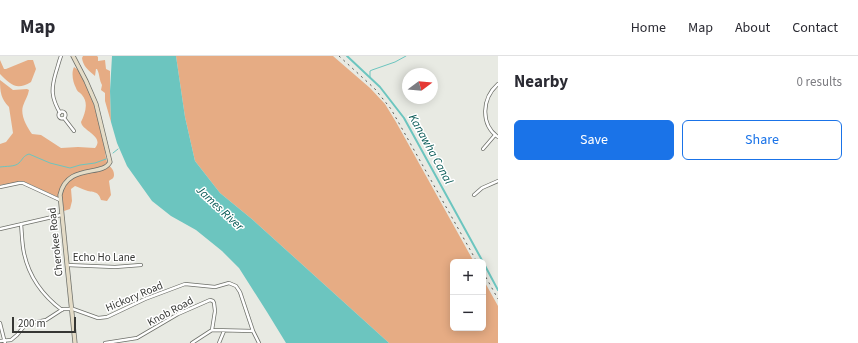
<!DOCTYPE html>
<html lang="en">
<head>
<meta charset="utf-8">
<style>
  body { margin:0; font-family:"Source Sans 3",sans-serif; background:#f7f7f7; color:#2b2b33 }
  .controls { position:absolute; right:12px; bottom:12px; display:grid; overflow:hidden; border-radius:6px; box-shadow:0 2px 10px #0003 }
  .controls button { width:36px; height:36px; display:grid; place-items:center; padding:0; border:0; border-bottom:1px solid #e1e1e2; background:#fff; color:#2b2b33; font:20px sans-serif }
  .compass { position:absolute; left:402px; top:12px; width:36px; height:36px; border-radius:50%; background:#fff; box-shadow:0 2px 10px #0003; rotate:74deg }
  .scale { position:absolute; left:12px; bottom:10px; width:64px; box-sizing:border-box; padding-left:4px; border:2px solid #363734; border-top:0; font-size:11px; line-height:14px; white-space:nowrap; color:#363734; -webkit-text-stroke:3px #fff; paint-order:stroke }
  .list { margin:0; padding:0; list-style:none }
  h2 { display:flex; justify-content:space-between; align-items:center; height:52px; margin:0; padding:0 16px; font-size:17px }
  h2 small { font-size:13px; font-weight:400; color:#7c7c81 }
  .actions { display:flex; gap:8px; padding:12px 16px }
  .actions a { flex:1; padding:9px 0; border:1px solid #1a73e8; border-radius:6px; text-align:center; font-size:14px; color:#1a73e8 }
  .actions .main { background:#1a73e8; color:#fff }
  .map { position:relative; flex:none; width:498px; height:287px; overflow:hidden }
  header { display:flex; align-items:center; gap:24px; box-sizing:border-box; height:56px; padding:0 20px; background:#fff; border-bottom:1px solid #e1e1e2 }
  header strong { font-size:19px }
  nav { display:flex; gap:22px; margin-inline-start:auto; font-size:14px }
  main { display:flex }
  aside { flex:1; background:#fff }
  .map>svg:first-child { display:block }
</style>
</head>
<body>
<header>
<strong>Map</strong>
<nav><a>Home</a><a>Map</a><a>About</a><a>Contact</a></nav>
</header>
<main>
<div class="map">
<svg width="498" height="287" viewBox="0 0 498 287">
  <rect width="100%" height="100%" fill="#e8eae3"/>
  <!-- forest -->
  <path fill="#e6ac84" d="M83 0H97L98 1V5L105 4 106 13 110 15V35L111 66 105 45V37L101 34 102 29C99 24 100 19 97 13H96L95 20C88 14 83 10 82 2Z
    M176 0H333L370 32 385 48 396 66 474 206H453V272H483V223L498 250V287H389L253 164 220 137 195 105 185 61Z
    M0 4 4 13H6L28 4H33L36 13 31 26C16 35 10 28 0 18Z
    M74 11C89 19 100 71 104 87 105 93 105 100 107 106 109 111 114 112 114 119 114 123 111 123 109 125L111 139 107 145 101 144C98 134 93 137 85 134 81 133 79 131 75 130L71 133 72 145 70 153 64 155 62 143 25 126H19L0 129V88L6 86 13 77 9 51C1 43 0 36 0 24L13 34 27 33 29 34C28 40 25 44 23 50 20 59 27 71 32 78L41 79 61 92 78 91 95 92C105 80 82 75 81 66 85 58 89 47 82 39 80 36 77 36 76 32 73 27 71 17 74 11Z"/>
  <!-- water -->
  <path fill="#6cc5bf" d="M112 0H176L185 61 195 105 220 137 253 164 389 287H286L267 256 239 212 222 195 196 174 171 160 152 145 127 110 117 87 111 66 110 35Z"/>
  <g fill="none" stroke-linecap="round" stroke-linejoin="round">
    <!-- stream -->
    <path stroke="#6cc5bf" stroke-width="1" d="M370 21V15L372 14 395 6 406 0
      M113 97 118 93
      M0 111C6 110 15 111 19 107 23 103 23 100 29 98L50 107 70 112 80 109 95 107 106 103"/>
    <!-- canal -->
    <path stroke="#6cc5bf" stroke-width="2" d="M347 0 380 31 404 62 483 206
      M483 206 498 234"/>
    <!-- street casing -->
    <g stroke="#6e706a" stroke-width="4">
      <path id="street" d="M498 28C482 42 480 68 498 81
        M58.5 59a3.5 3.5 0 1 1 7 0a3.5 3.5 0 1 1-7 0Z
        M60 57C51 41 51 33 56 16 58 10 59 5 61 0
        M64 62 74 75
        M483 93 495 79
        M0 131 19 127H23L60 144
        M474 139 482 132 498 125
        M21 168C22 178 22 188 24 197 29 221 42 239 62 254
        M0 173 61 159
        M67 209 115 211 141 209
        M0 267 5 287
        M0 285 11 284 17 279 26 268 46 264 63 253H73L98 262 107 261 145 243 185 228 215 231 229 227 236 230 240 236 253 275 259 287
        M105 287 137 282 178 258 210 244 213 245 214 247 215 255 212 274
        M192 287 212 274 253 275
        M219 287 224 275"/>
    </g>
    <!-- secondary casing -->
    <g stroke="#6e706a" stroke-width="5">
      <path id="secondary" d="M73 0 86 25 96 48 110 106C103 121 67 107 60 139L75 287"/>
    </g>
    <!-- street -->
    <use href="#street" stroke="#fff" stroke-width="2.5"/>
    <!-- secondary -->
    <use href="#secondary" stroke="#e4dcc7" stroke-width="3.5"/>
    <!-- rail -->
    <path stroke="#585955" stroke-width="1" stroke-dasharray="2 4" stroke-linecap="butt" d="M339 0 375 33 391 53 477 206
      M483 216 498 243"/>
  </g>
  <g text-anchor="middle" stroke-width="3" stroke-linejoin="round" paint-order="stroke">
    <!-- street labels -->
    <g font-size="11" fill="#363734" stroke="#fff">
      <text transform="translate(55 186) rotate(-96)" y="4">Cherokee Road</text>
      <text x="104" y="205">Echo Ho Lane</text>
      <text transform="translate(134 240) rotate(-23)" y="4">Hickory Road</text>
      <text transform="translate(170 255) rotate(-28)" y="4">Knob Road</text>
    </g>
    <!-- water labels -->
    <g font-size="12" font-style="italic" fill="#045753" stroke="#fff">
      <text transform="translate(431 93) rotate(61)" y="4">Kanawha Canal</text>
      <text transform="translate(220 152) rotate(43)" y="4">James River</text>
    </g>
  </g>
</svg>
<div class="controls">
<button>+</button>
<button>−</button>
</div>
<svg class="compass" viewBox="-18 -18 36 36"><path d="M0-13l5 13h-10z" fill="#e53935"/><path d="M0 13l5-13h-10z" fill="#7c7c81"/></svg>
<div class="scale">200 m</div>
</div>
<aside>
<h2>Nearby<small>0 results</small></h2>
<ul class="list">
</ul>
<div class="actions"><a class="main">Save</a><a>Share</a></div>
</aside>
</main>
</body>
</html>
